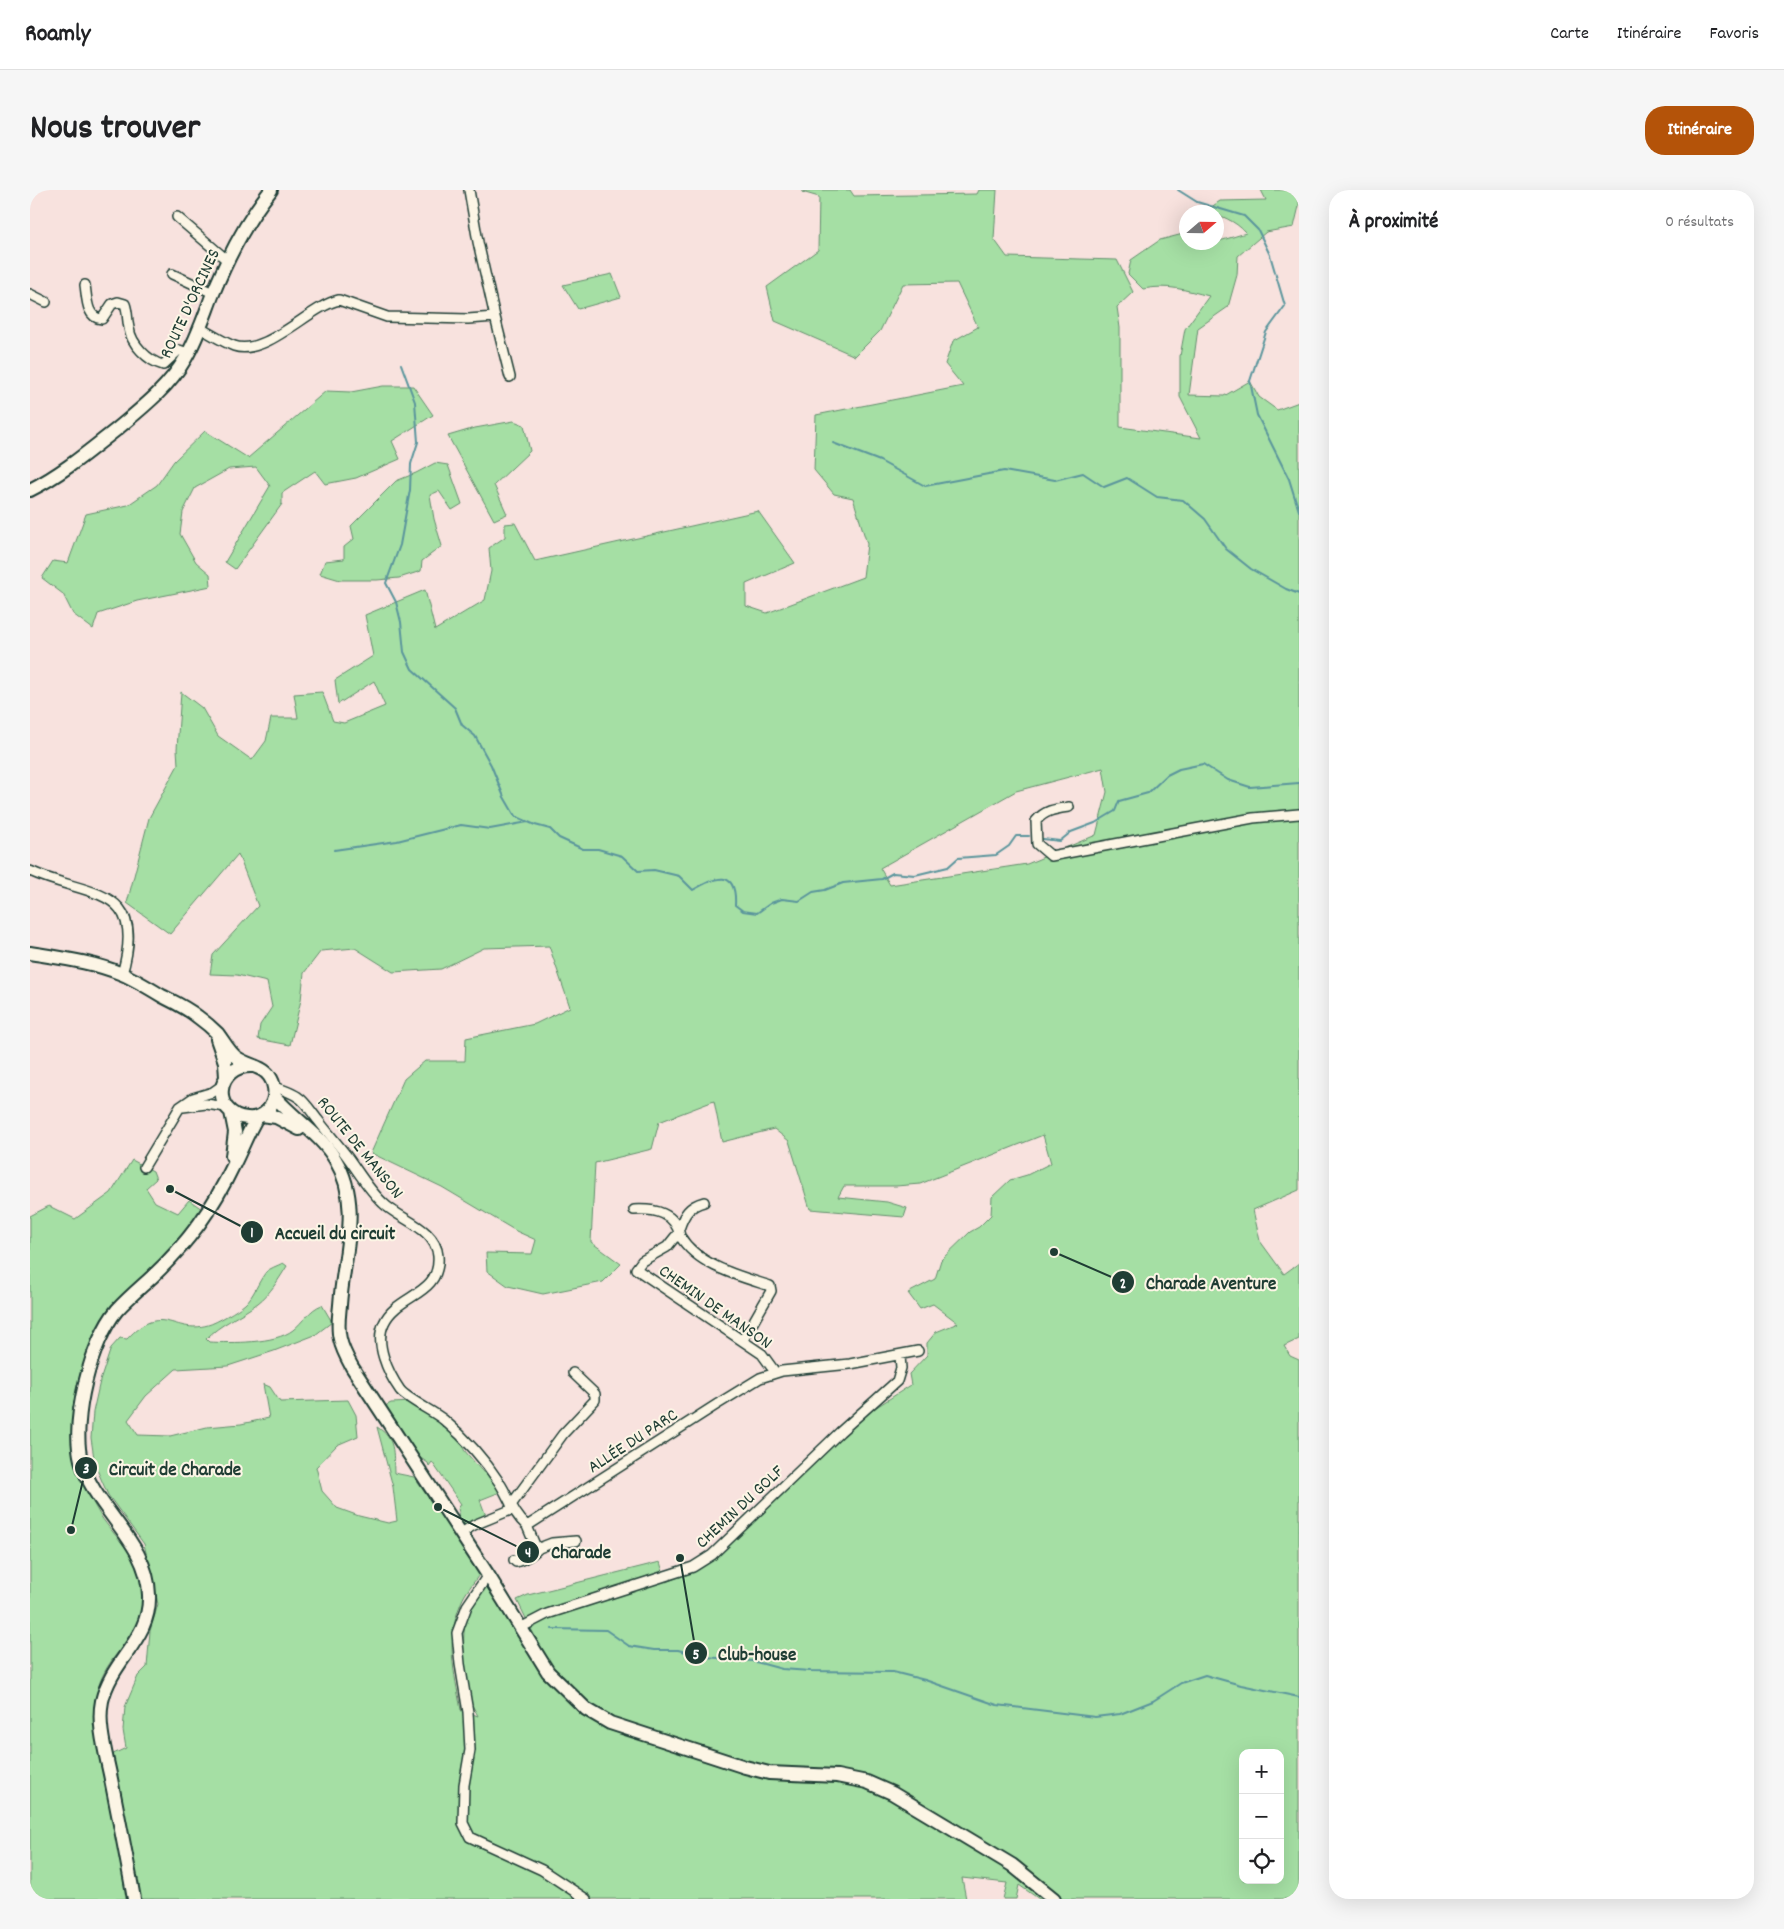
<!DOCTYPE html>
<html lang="fr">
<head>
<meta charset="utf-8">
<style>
  body { margin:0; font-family:Dekko,sans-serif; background:#f6f6f6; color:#202124 }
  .controls { position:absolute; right:15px; bottom:15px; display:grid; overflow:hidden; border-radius:10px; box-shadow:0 5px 20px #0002 }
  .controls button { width:45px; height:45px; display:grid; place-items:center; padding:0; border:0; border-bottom:1px solid #e0e0e0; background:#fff; color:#202124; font:25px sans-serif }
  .compass { position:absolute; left:1149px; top:15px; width:45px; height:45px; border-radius:50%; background:#fff; box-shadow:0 5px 20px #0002; rotate:70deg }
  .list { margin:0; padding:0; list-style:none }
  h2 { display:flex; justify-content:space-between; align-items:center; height:65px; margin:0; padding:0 20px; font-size:21px }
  h2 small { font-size:16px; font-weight:400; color:#757577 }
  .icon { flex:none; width:28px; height:28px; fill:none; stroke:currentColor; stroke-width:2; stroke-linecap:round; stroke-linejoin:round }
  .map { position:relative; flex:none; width:1269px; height:1709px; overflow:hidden; border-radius:20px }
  header { display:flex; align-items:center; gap:30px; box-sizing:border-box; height:70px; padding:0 25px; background:#fff; border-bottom:1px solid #e0e0e0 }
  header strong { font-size:24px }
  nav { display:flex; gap:28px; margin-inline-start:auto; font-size:18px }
  .intro { display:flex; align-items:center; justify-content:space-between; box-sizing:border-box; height:120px; padding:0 30px }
  h1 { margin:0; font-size:35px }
  .button { padding:12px 22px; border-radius:20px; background:#b45309; color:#fff; font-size:18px; font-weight:700 }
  main { display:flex; gap:30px; padding:0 30px }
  aside { flex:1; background:#fff; border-radius:20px; box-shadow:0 5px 20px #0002 }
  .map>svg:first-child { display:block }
</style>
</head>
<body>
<header>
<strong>Roamly</strong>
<nav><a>Carte</a><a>Itinéraire</a><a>Favoris</a></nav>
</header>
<div class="intro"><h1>Nous trouver</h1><a class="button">Itinéraire</a></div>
<main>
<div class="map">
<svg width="1269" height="1709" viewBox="0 0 1269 1709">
  <rect width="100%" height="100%" fill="#f8e2de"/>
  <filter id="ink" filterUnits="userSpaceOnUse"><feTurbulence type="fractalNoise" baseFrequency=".02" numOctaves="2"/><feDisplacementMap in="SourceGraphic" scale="10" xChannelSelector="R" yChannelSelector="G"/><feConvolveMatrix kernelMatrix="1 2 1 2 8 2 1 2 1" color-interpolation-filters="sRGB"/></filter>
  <g filter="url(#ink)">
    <!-- green -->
    <path fill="#a5dfa4" stroke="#628e6c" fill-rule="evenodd" d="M781 0H820L824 6 947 4 949 0H967L964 49 977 67 1087 70 1103 102 1087 117 1090 138V237L1171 248 1150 207V166L1155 139 1179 106C1155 100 1138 94 1113 99L1098 84 1101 70 1130 50 1153 44 1156 45V52H1186L1216 43C1205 30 1190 26 1177 20L1190 11 1236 10 1231 0H1269V16L1264 37 1236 42 1208 66 1207 85 1198 117 1168 138 1159 205 1194 206 1220 191 1229 207 1247 220 1269 212V1000L1223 1020 1230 1051 1254 1084 1269 1073V1149L1254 1156 1260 1166 1269 1170V1709H1009L989 1695 986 1709H973L977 1693 932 1688 936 1709H109L77 1567 96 1558 93 1540 95 1517 108 1486 117 1477 120 1441 128 1414 114 1354 78 1305 65 1275 61 1248 63 1222 70 1191 81 1158 90 1148 97 1149C132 1111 143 1145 178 1135 186 1133 208 1120 215 1114 224 1106 228 1092 236 1082 240 1078 247 1076 253 1073L257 1076C249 1089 240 1104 228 1113 211 1126 190 1134 176 1149L179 1152C201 1153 245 1154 263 1140 273 1132 280 1119 292 1115L302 1132 285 1145 244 1161 198 1176 146 1179 116 1206 98 1230 108 1245 140 1246 177 1237 211 1234 239 1228 233 1194 240 1197 250 1212 318 1210 326 1225 328 1246 307 1255 286 1277 292 1301 307 1318 329 1326 358 1333 367 1331 363 1297 347 1237C366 1249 363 1262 364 1283L384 1287 450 1383C444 1393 435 1402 431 1413 415 1451 424 1481 431 1520L448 1526C446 1521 442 1517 441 1512 436 1490 429 1444 438 1423 443 1412 450 1403 458 1394L512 1461 487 1410 498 1405 630 1372 636 1392 666 1380 812 1239 881 1195 879 1184 897 1165V1153L906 1142 928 1133 903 1114 890 1119 878 1103 905 1089 911 1070 940 1042 949 1037 961 1025 962 1007 980 990 997 985 1021 973 1013 945 890 994 866 996H814L808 1007 857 1012 877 1018 874 1027 780 1019 759 951 744 939 692 952 684 911 629 932 622 959 565 973 561 1052 591 1074 573 1092 513 1104 478 1096 457 1081 456 1063 502 1064 506 1050 486 1041 412 997 341 963 374 889 395 871H435L436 848 505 834 540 817 519 756 454 758 411 779 363 782 325 758 291 761 274 783 271 810 260 855 228 849 230 835 242 817 237 792 207 785 180 784 183 765 228 716 208 664 140 744 97 713 119 628 148 575 147 559 151 502 172 518 188 546 222 570 236 551 241 528H268L264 504 292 502 303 531 314 533 355 516 344 491 308 514 305 490 343 466 335 425 395 400 405 440 455 410 461 381 459 358 475 347V334L485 333 505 371 728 321 765 373 716 394V416L737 423 833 387 837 354 823 308 804 304 784 280 786 225 933 196 915 174 923 151 948 137 927 93 873 94 850 141 825 166 745 131 737 97 788 60 789 7 772 2ZM1073 578 1077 602 1066 645 997 674 860 695 850 678 986 601ZM1213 1563H1250V1690H1213Z
      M582 84 591 107 548 119 533 95Z
      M353 196H383L403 225 362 251 370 269 326 288 295 294 285 281 252 303V314L205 379 195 372 240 296 226 277 199 279 165 298 153 322 150 344 166 372 180 384 181 396 107 411 68 424 63 439 43 424 33 404 12 388 23 371 38 373 56 324 98 315 127 295 144 271 175 241 218 268 296 201 321 202Z
      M484 231 494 235 500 261 464 295 477 324 464 330 418 246 445 238Z
      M405 273 418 275 432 314 422 320 409 301 400 305 404 329 412 356 392 371 391 381 369 388 347 390H310L290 384 295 371 314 369V357L324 349 321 336 366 291 386 283Z
      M102 970 123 981 126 989 116 998 125 1012 148 1023 159 1010 172 1019C159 1035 148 1052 134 1067 117 1086 92 1100 78 1122 54 1156 30 1246 49 1284 56 1298 62 1312 70 1325 86 1349 108 1365 113 1395 120 1442 84 1455 70 1492 64 1509 64 1523 65 1540L99 1709H0V1026L19 1016 45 1029 81 1003Z
      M384 1212 414 1233 433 1252 434 1260 451 1280 462 1287 470 1302 450 1310 456 1326 439 1335 428 1331 429 1322 428 1319 431 1314 402 1272 399 1276 398 1273 389 1267 355 1216 361 1213Z"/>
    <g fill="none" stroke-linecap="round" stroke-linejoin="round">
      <!-- stream -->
      <path stroke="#5a959c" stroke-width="2" d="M1148 0 1167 12 1214 26 1228 40 1240 65 1255 116 1236 142 1220 191 1227 225 1259 289 1269 321
        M371 174 385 212 388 252 381 274 380 300 370 355 356 393 366 412 371 432 374 462 382 479 425 518 432 535 445 546 461 575 474 607 485 626 505 635 520 639 529 648 553 659H568L592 666 608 681 624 680 649 686 663 700C685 687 707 678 705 715L713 721 727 723 741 713 752 709 769 711 783 702 795 700 813 693 852 689 863 683 885 685 918 677 928 668 966 665 979 656 986 646H999
        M803 253 850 271 895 296 974 281 1025 290 1053 283 1074 297 1097 288 1127 307 1153 310 1175 329 1196 359 1221 379 1256 399 1269 404
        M1013 649 1030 651 1041 642 1065 633 1085 621 1089 611 1118 603 1137 585 1149 579 1173 574 1198 590 1220 597 1269 593
        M304 660 367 651 431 635 460 639 498 632
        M522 1439 576 1440 599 1456 624 1460H648L676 1467 722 1471 752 1479 780 1481 863 1482 895 1490 967 1515 1065 1527 1090 1524 1123 1511 1151 1493 1175 1485 1211 1495 1269 1507"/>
      <!-- street casing -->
      <g stroke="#1f3d34" stroke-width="12">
        <path id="street" d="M147 27 198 71
          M142 84 183 103
          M55 95C57 107 56 128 72 129L82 114 88 112 95 114C98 122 97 130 99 138 101 154 118 171 133 175L149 160 159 163
          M0 104 16 112
          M465 127 480 187
          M170 138C181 144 193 152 204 156 236 167 280 116 309 110L357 127 438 129 465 127 448 52 439 0
          M1039 617C1026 619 1015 620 1006 631L1007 654 1021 666 1223 628 1269 624
          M0 681C59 708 118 694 92 784
          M244 896C252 900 261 902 268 907 276 912 282 923 288 930 297 942 307 953 316 965 328 981 338 999 353 1013 370 1030 406 1038 408 1066 411 1106 367 1104 354 1133 344 1153 358 1183 370 1200 377 1209 403 1221 414 1230 434 1247 454 1269 469 1292 479 1307 483 1324 497 1336L686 1215 730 1188 752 1181 820 1174 888 1161
          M153 917 176 914 196 917
          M114 977 150 917 163 908 183 902 193 895
          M604 1020C625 1019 645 1022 650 1046
          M649 1039C654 1024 659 1016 674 1012
          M713 1150 741 1101 740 1096C709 1086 668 1076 650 1046L645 1047 637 1057 612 1071 606 1079 732 1164 745 1182
          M481 1315 533 1244 565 1210V1204L543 1183
          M497 1336 505 1355 509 1358 522 1353 546 1351
          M431 1343 444 1335 483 1319
          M484 1370 486 1372C495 1369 502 1365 509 1358
          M458 1385 437 1416 427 1443 430 1474 438 1522 440 1560 434 1595 433 1633 440 1647 512 1680 556 1709
          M492 1437 517 1424 663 1377 682 1365 810 1242 867 1191 871 1178 870 1166"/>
      </g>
      <!-- secondary casing -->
      <g stroke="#1f3d34" stroke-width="16">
        <path id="secondary" d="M0 300C32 284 59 261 87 239 112 218 139 197 155 169 167 149 174 127 182 106 197 69 216 31 241 0
          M0 763C30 768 64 772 92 784 106 790 119 798 132 806 144 812 157 818 168 827 175 832 182 838 188 844 194 852 199 862 207 868 214 873 223 875 231 879 246 887 249 908 237 921 232 926 225 929 217 928 181 925 184 874 223 876
          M187 849 195 872 196 887
          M245 907C264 929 290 944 305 969 333 1015 313 1066 310 1115 309 1126 307 1138 310 1149 312 1159 317 1168 322 1177L458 1385 518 1482 556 1519 580 1533 715 1577 739 1583 807 1586 837 1592 862 1603 982 1675 1024 1709
          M201 922 205 942 202 966
          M232 925 246 927 269 939
          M104 1709C97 1669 89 1629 81 1589 76 1564 67 1535 72 1511 81 1470 121 1449 119 1405 118 1351 64 1320 51 1270 41 1230 61 1151 87 1120 98 1108 110 1098 122 1087 139 1071 155 1053 169 1034 182 1016 194 995 204 974 212 958 218 942 227 927"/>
      </g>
      <!-- street -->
      <use href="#street" stroke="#fcf5e5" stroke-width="9"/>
      <!-- secondary -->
      <use href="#secondary" stroke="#fcf5e5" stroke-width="12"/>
    </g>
  </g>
  <g text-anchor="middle" stroke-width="4" stroke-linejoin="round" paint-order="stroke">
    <!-- street labels -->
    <g font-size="18" fill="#1f3d34" stroke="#fcf5e5">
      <text transform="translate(159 113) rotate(-65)" y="6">ROUTE D'ORCINES</text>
      <text transform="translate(331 957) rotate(51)" y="6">ROUTE DE MANSON</text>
      <text transform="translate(686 1116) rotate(35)" y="6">CHEMIN DE MANSON</text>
      <text transform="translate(602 1250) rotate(-33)" y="6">ALLÉE DU PARC</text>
      <text transform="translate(709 1316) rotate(-43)" y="6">CHEMIN DU GOLF</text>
    </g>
  </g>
  <!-- callouts -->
  <path fill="none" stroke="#1f3d34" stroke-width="2" d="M140 999L222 1042M1024 1062L1093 1092M41 1340L56 1278M408 1317L498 1362M650 1368L666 1463"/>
  <g fill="#1f3d34" stroke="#fcf5e5" stroke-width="2">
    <circle cx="140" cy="999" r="5"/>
    <circle cx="1024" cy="1062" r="5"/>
    <circle cx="41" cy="1340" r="5"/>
    <circle cx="408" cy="1317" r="5"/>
    <circle cx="650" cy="1368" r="5"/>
    <circle cx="222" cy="1042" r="12"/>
    <circle cx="1093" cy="1092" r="12"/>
    <circle cx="56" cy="1278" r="12"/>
    <circle cx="498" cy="1362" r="12"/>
    <circle cx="666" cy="1463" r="12"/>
  </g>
  <g font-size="15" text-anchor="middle" font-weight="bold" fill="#fff">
    <text x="222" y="1047">1</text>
    <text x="1093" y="1098">2</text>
    <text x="56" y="1283">3</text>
    <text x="498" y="1367">4</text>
    <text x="666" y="1469">5</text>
  </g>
  <g font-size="19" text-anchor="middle" font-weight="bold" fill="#1f3d34" stroke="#fcf5e5" stroke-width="4" stroke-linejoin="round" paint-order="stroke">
    <text x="305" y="1049">Accueil du circuit</text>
    <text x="1181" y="1099">Charade Aventure</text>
    <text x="145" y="1285">Circuit de Charade</text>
    <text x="551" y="1368">Charade</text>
    <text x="727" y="1470">Club-house</text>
  </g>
</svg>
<div class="controls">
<button>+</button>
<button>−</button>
<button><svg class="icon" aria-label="locate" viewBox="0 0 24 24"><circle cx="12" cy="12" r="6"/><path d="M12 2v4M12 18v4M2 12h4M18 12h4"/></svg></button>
</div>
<svg class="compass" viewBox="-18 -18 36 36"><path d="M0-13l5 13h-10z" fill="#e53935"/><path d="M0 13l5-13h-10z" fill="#757577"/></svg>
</div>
<aside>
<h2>À proximité<small>0 résultats</small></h2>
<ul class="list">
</ul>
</aside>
</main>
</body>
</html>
